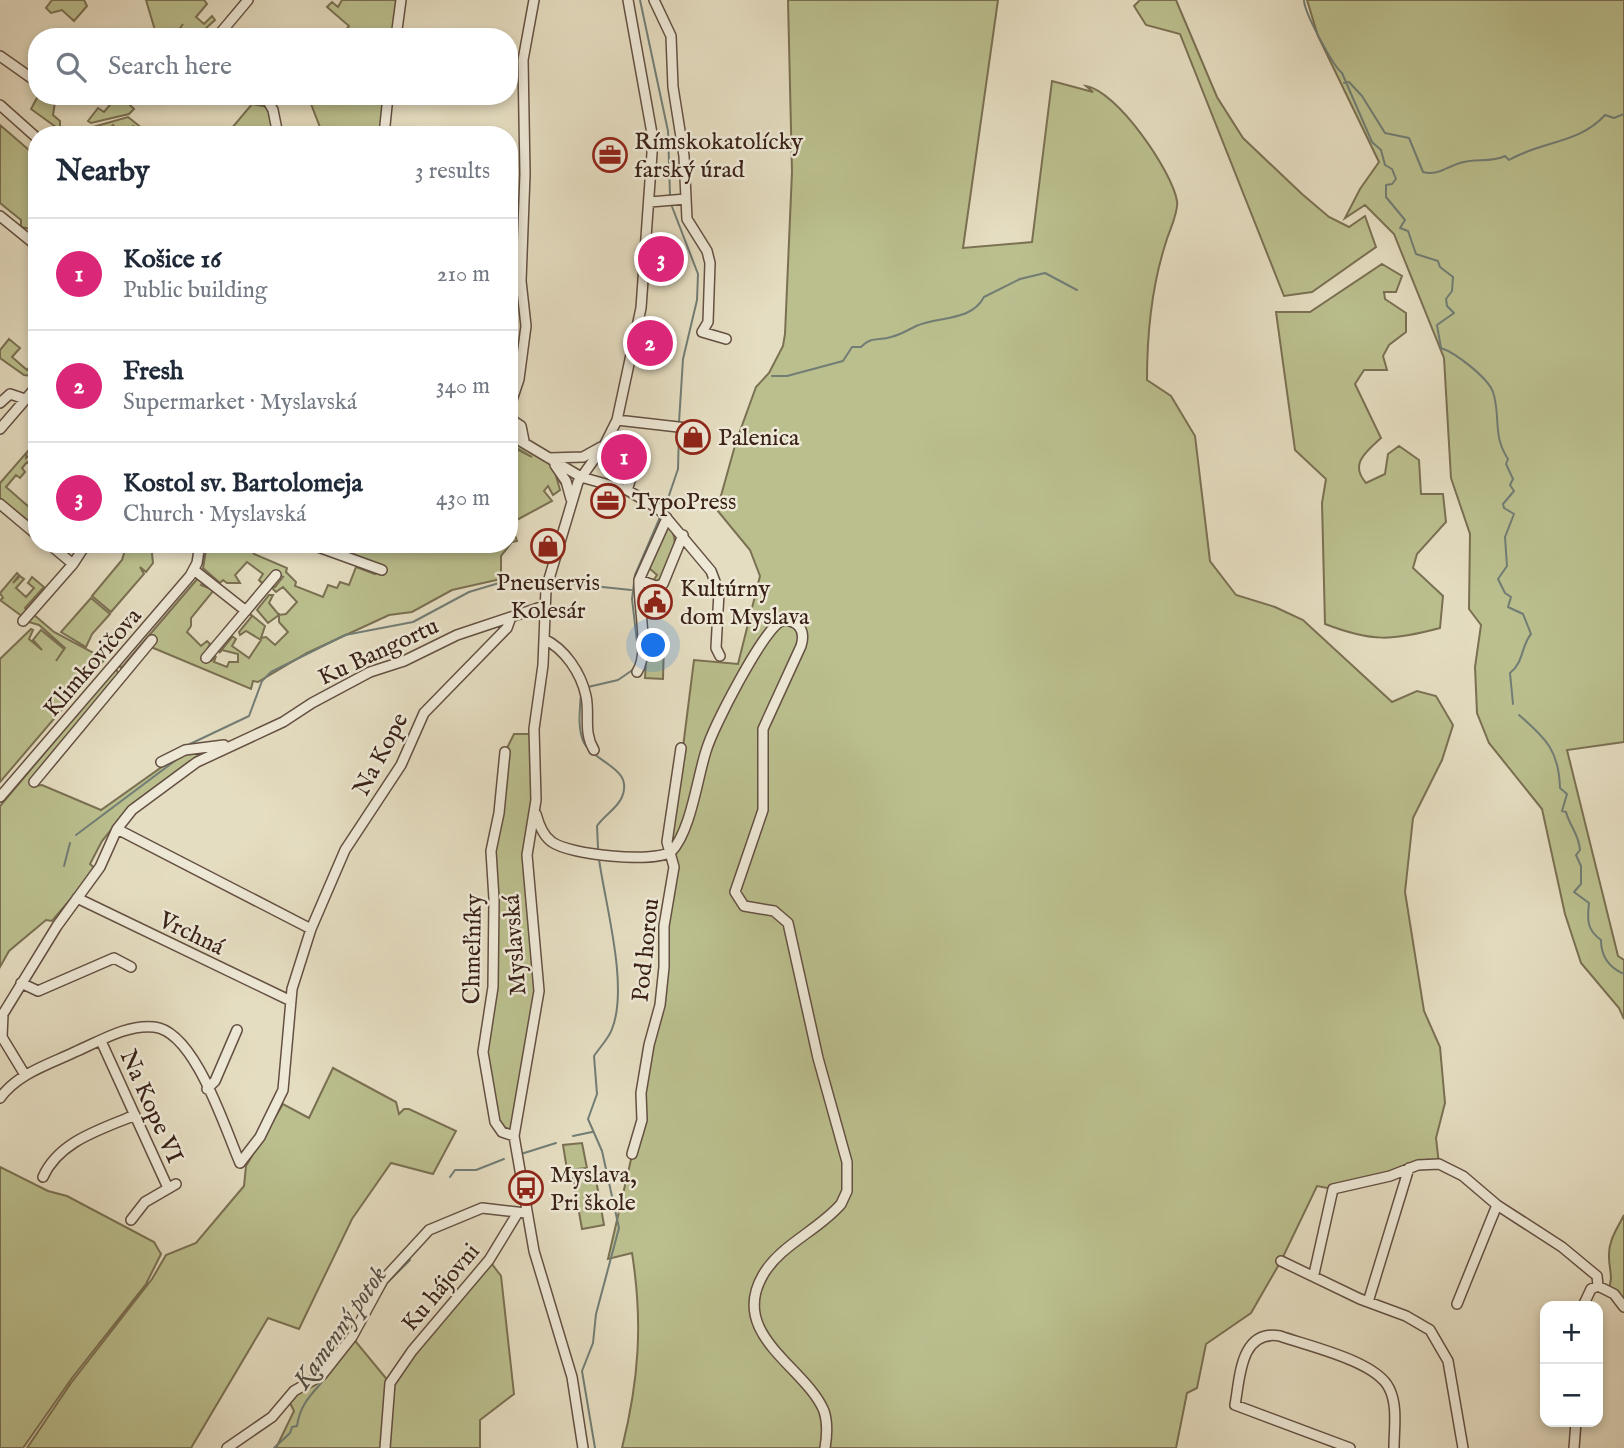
<!DOCTYPE html>
<html lang="en">
<head>
<meta charset="utf-8">
<style>
  body { margin:0; font-family:"IM FELL English",serif; background:#f6f6f7; color:#1f2937 }
  .controls { position:absolute; right:21px; bottom:21px; display:grid; overflow:hidden; border-radius:14px; box-shadow:0 4px 10px #0003 }
  .controls button { width:63px; height:63px; display:grid; place-items:center; padding:0; border:0; border-bottom:2px solid #e0e1e3; background:#fff; color:#1f2937; font:35px sans-serif }
  .you { position:absolute; left:654px; top:646px; width:24px; height:24px; margin:-18px; border:5px solid #fff; border-radius:50%; background:#1a73e8; box-shadow:0 0 0 10px #1a73e833 }
  .badge { display:grid; place-items:center; width:46px; height:46px; border-radius:50%; background:#db2777; color:#fff; font-size:23px; font-weight:700 }
  .pin { position:absolute; translate:-50% -50%; border:4px solid #fff; box-shadow:0 2px 7px #0006 }
  .list { margin:0; padding:0; list-style:none }
  h2 { display:flex; justify-content:space-between; align-items:center; height:91px; margin:0; padding:0 28px; font-size:30px }
  h2 small { font-size:23px; font-weight:400; color:#747a83 }
  .list li { display:grid; grid-template-columns:46px 1fr auto; gap:21px; align-items:center; box-sizing:border-box; height:112px; padding:0 28px; border-top:2px solid #e0e1e3 }
  .list b { display:block; font-size:26px; white-space:nowrap }
  .list p { margin:0; font-size:23px; white-space:nowrap; color:#747a83 }
  .list em { font-size:23px; font-style:normal; color:#747a83 }
  .icon { flex:none; width:38px; height:38px; fill:none; stroke:currentColor; stroke-width:2; stroke-linecap:round; stroke-linejoin:round }
  .map { position:relative; flex:none; width:1624px; height:1448px; overflow:hidden }
  .search { position:absolute; background:#fff; box-shadow:0 4px 10px #0003; left:28px; top:28px; width:490px; height:77px; display:flex; align-items:center; gap:18px; box-sizing:border-box; padding:0 24px; border-radius:28px; color:#747a83; font-size:26px }
  .panel { position:absolute; background:#fff; box-shadow:0 4px 10px #0003; left:28px; top:126px; width:490px; height:427px; border-radius:28px }
  .map>svg:first-child { display:block }
</style>
</head>
<body>
<div class="map">
<svg width="1624" height="1448" viewBox="0 0 1624 1448">
  <rect width="100%" height="100%" fill="#e5ddc1"/>
  <filter id="stains"><feTurbulence type="fractalNoise" baseFrequency=".00286" numOctaves="4"/><feColorMatrix values="0 0 0 0 .2 0 0 0 0 .09 0 0 0 0 .02 0 0 0 .5 -.17"/></filter>
  <radialGradient id="worn" r=".72"><stop offset=".6" stop-color="#630" stop-opacity="0"/><stop offset="1" stop-color="#630" stop-opacity=".3"/></radialGradient>
  <!-- green -->
  <path fill="#bbbf8e" stroke="#7a7052" stroke-width="2" d="M52 0H84L87 6 74 21 62 10 51 13 46 8Z
    M146 0H204L207 4 196 17 204 24 212 16 215 20 205 29 177 33 183 24 174 36 157 37Z
    M342 0H397L393 37H340L349 26 327 7 332 2 338 7Z
    M788 0H998L963 248 1032 242 1052 81 1093 92 1086 86C1117 91 1172 171 1177 201 1179 212 1169 231 1166 242 1151 288 1147 333 1147 380L1171 396 1195 436 1210 561 1236 595 1275 607 1303 620 1392 702 1417 691 1436 696 1453 725 1442 760 1413 818 1405 892 1424 1011 1440 1047 1445 1103 1436 1138 1439 1164 1333 1189 1317 1186 1281 1261 1251 1313 1206 1344 1197 1388 1187 1393 1176 1448H622C639 1380 643 1322 632 1253L608 1259 642 1112 656 1026 673 881 670 850 694 660 738 664 760 576 750 550 717 510 736 442 756 387 769 373 783 346 785 334 792 172Z
    M1140 0H1176L1217 97 1243 138 1302 194 1329 217 1349 227 1365 216 1376 247 1312 292 1284 296 1180 34 1146 25 1134 6Z
    M1307 0H1624V742L1567 750 1618 956 1624 960V1019L1619 1008 1581 963 1565 914 1542 809 1489 743 1477 713 1475 667 1481 625 1469 609 1470 534 1451 478 1444 358 1394 234 1365 205 1345 218 1360 189 1379 162 1318 36Z
    M38 96H56L53 115 60 121V130L31 109Z
    M112 96H121L134 109 129 114 91 123 88 121 98 108 104 112 115 99Z
    M307 96H386L381 135H323L311 104 314 101H310Z
    M252 104 268 107 274 135H226Z
    M128 117 143 129 141 133 133 126 127 134 121 135 113 125 109 129 116 135H103L93 127Z
    M0 125 37 157V222L30 229 21 227V220L0 203Z
    M1382 264 1402 276 1396 292H1384L1385 299 1406 313V332L1389 345 1383 356 1387 370H1364L1355 384 1381 438C1366 452 1349 464 1366 483L1385 474 1388 454 1399 446 1419 460 1421 494H1443L1446 522 1417 554 1413 568 1443 596 1440 628C1391 641 1372 642 1325 624L1322 503 1326 479 1295 450 1276 312H1310Z
    M9 339 20 348 12 357 27 370 34 361 30 357 33 354 37 357V370L31 376 24 375 0 358V350Z
    M509 440 551 465 564 488 556 476 560 490 553 495 548 486 544 491 552 501 511 523 517 541 512 542 501 556V579L452 590 412 612 389 615 307 653 258 682 253 681 251 689 151 647 123 670 119 666 122 667 199 577 204 581 201 585 214 590 191 618V626L187 632 201 646 207 641 210 644 203 658 211 661 216 656 214 662 227 667 229 662H238V654L222 650 219 653 232 637 229 634 236 639 232 646 249 658 261 640 246 631 240 635 239 632 252 616 249 613 265 626 261 638 266 637 275 645 288 632 279 622V615L268 623 257 610 269 595H273L269 603 279 615 286 614 297 602 283 587 276 592 271 587H275L283 577 274 573 263 584 259 580 263 574 247 562 235 575 240 583H227L223 580 220 583 203 568 207 544H248L254 554 287 568 286 572 296 582 295 586 323 597 328 585 337 588 340 582 349 585 356 567 375 574 384 567 329 544H509V445L532 457 510 444Z
    M27 452 26 458 29 456 35 460 31 465 27 462 22 468 25 472 20 478 16 475 6 487 37 514V528L0 498V483Z
    M669 526C683 545 668 563 659 582L653 581 657 575 649 568 663 538V529Z
    M133 544H151L153 563 146 572 140 567 144 574 111 612 92 596 122 560 125 550Z
    M17 573 19 575 13 583 20 576 24 579 16 588 26 597 34 588 28 583 32 577 44 587 25 608 28 612 23 617 0 600 3 598 0 593Z
    M91 598 110 614 92 634 86 647 61 632Z
    M33 614 54 632 105 659 0 782V659L31 629 33 630 29 639 42 650 33 640 41 630 64 649 56 661 65 648 39 625 29 622 24 625Z
    M647 642 664 643 663 679 645 678Z
    M116 668 119 676 34 786 42 785 101 810 180 754 228 745 190 761 132 804 102 841 90 864 96 869 52 921 46 920 9 951 0 967V806Z
    M514 734H535L536 766 529 842 539 991 514 1136 495 1122 485 1064 491 1010V864L505 752Z
    M333 1068 396 1102 399 1114 404 1109H409L456 1131 433 1174 391 1163 352 1219 299 1329 268 1318 191 1448H27L71 1383 152 1279 166 1255 196 1243 244 1186 246 1166 283 1104 309 1118Z
    M582 1143 587 1168 567 1170 563 1145Z
    M0 1167 48 1191 67 1196 154 1242 161 1254 146 1284 72 1378 23 1448H0Z
    M595 1174 604 1225 582 1229 573 1178Z
    M1624 1215V1307L1608 1290C1614 1277 1609 1271 1609 1257 1608 1241 1617 1229 1624 1215Z
    M489 1260 501 1276 514 1394 480 1420V1448H276L294 1411 287 1397 319 1377 352 1337 389 1382Z"/>
  <g fill="none" stroke-linecap="round" stroke-linejoin="round">
    <!-- stream -->
    <path stroke="#717d75" stroke-width="2" d="M640 0 668 131 670 195
      M1304 0C1304 12 1333 66 1342 73L1372 142 1381 150 1385 165 1392 169 1396 179 1392 184 1386 185V197L1405 220 1400 228 1408 231 1416 254 1438 261 1440 267 1453 277 1452 291 1446 299 1447 306 1454 313 1437 325 1441 348C1456 353 1488 378 1493 392 1501 416 1492 435 1508 459L1506 464 1513 479 1510 485 1514 491 1503 504 1504 508 1514 514 1505 537 1507 566 1498 579 1505 593 1511 597 1508 607 1523 614 1531 634C1521 646 1524 662 1510 673L1513 704
      M1344 83 1349 82 1362 96 1385 133 1409 138 1423 172C1438 176 1446 167 1460 163 1475 158 1491 163 1505 156L1509 160C1541 141 1579 144 1605 115L1614 118 1624 114
      M671 204 698 274 697 300 683 359 679 422
      M772 376H787L843 361 852 347H861C871 336 879 341 891 337 900 335 908 330 916 326 938 316 971 322 984 297L1020 279 1045 273 1077 290
      M664 510 678 469 679 431
      M555 582 631 590
      M638 650 632 599 635 575 661 515
      M588 687 618 680 634 669
      M581 694C580 709 577 728 584 743 595 763 634 768 622 797 617 809 604 815 597 826L598 848
      M1519 715C1546 738 1559 751 1560 788L1567 794 1562 811 1566 812C1570 827 1579 834 1580 850L1576 855 1581 866V884L1574 892 1589 903C1587 920 1587 930 1601 940 1601 958 1610 968 1624 974
      M190 744 249 716 262 681 271 672 345 635 413 622 469 592 509 580 534 584
      M76 835 180 757
      M64 866 70 843
      M573 1136 592 1132
      M521 1154 556 1143
      M450 1177 455 1170H476L504 1159
      M350 1346 387 1283 410 1260
      M274 1448 290 1433 292 1427 297 1426C301 1398 319 1389 334 1367
      M595 1448 582 1371 593 1343 596 1314 619 1228 602 1151 588 1119 597 1094 594 1056C600 1047 609 1038 612 1029 629 986 605 904 599 859"/>
    <!-- minor casing -->
    <g stroke="#645042" stroke-width="12">
      <path id="minor" d="M654 0 671 36 673 87 684 156 687 219 707 251 710 263 708 322 702 332 726 339
        M217 37 248 0
        M396 37 401 0
        M0 56 37 82
        M265 96 273 110 278 135
        M0 105 37 138
        M384 135 388 96
        M650 202 686 199
        M0 216 37 246
        M0 403 10 394 25 399
        M509 409 519 379 526 326 521 281 525 174 523 60 534 0
        M509 418 521 426 524 441
        M617 420 687 428
        M0 429 37 386
        M509 434 581 477 627 490 659 509 711 571 719 592 716 648 720 656
        M610 436H623L628 440 631 478 627 490
        M549 458 583 457 601 447
        M555 465 566 481 571 499
        M0 504 37 535
        M667 518 639 580 656 586 663 584 683 535
        M310 544 382 570
        M73 564 86 544
        M194 570 246 611
        M23 621 73 564 49 544
        M544 639C565 649 581 673 586 696 590 715 583 732 594 750
        M206 658 276 575
        M637 672C650 653 638 605 639 580
        M505 752 499 813 491 851 494 899 493 987 483 1052 495 1122 502 1132 514 1136
        M161 762 185 750 224 745
        M34 782 152 640
        M0 797 190 576 197 563 200 544
        M536 814C539 825 543 836 552 842 570 855 652 863 671 852 691 831 697 779 706 751 713 727 762 632 781 621 798 619 806 630 801 646L763 729V810L735 892 744 906 774 911 788 923 818 1058 847 1162V1191L841 1204C819 1230 780 1245 763 1275 728 1335 806 1367 824 1411 828 1423 827 1436 825 1448
        M117 829 311 929 345 850 401 765 424 713 507 628 511 617
        M77 898 291 1001
        M21 983 38 991 114 958 131 967
        M101 1041 168 1188
        M25 1075 2 1037 3 1014 57 926 100 867 117 829 132 810 197 762 283 722 312 703 370 672 404 661 457 635 544 606
        M207 1089 215 1081 237 1030
        M0 1098C18 1073 50 1064 77 1051 100 1041 128 1024 154 1027 195 1031 225 1129 240 1163L260 1137 283 1090 292 989 311 929
        M632 1154 642 1120 641 1093 649 1045 660 1005 664 967V926L674 867 667 842 681 748
        M43 1177C59 1141 100 1130 135 1115
        M131 1220 145 1202 176 1184
        M1281 1261 1360 1299 1406 1316 1430 1330 1448 1361 1463 1448
        M1314 1274 1333 1189 1390 1176 1418 1165 1439 1164 1463 1176 1497 1205 1562 1247 1597 1276 1598 1286
        M1368 1302 1409 1168
        M1457 1304 1497 1205
        M1583 1306 1591 1289 1598 1286 1614 1294 1624 1307
        M227 1448 272 1417 294 1391 322 1375 352 1337 383 1280 429 1230 482 1208 526 1213
        M385 1448 390 1383 412 1351 489 1260 517 1214
        M583 1448 572 1377 534 1251 514 1136 539 991 527 855 536 800 534 729 543 665 546 589 578 482 605 444 617 420 641 308 653 139 628 0
        M1350 1448 1235 1405C1240 1378 1240 1329 1280 1336 1308 1346 1376 1361 1389 1388 1398 1405 1394 1429 1394 1448
        M1574 1448 1576 1422"/>
    </g>
    <!-- minor -->
    <use href="#minor" stroke="#eee9d7" stroke-width="9"/>
  </g>
  <!-- icons -->
  <defs>
    <g id="office-ring" transform="scale(1.75)"><circle r="9.5" fill="#eee9d7" stroke="#8f2418" stroke-width="1.5"/><path d="M-6-3h4V-5.5h4V-3h4V5H-6ZM-1-4.5V-3h2v-1.5ZM-6 0V1H6V0Z" fill="#8f2418"/></g>
    <g id="shop-ring" transform="scale(1.75)"><circle r="9.5" fill="#eee9d7" stroke="#8f2418" stroke-width="1.5"/><path d="M-5-2.5h2.3a2.7 3.5 0 0 1 5.4 0H5L5.5 6h-11ZM-1.5-2.5h3a1.5 2.3 0 0 0-3 0Z" fill="#8f2418"/></g>
    <g id="civic-ring" transform="scale(1.75)"><circle r="9.5" fill="#eee9d7" stroke="#8f2418" stroke-width="1.5"/><path d="M-.6-6.5H3V-4.5H.6V-3L4-1V1h2V6H-6V1h2V-1L-.6-3ZM-1.2 2.5V6h2.4V2.5Z" fill="#8f2418"/></g>
    <g id="bus-ring" transform="scale(1.75)"><circle r="9.5" fill="#eee9d7" stroke="#8f2418" stroke-width="1.5"/><path d="M-5-6H5V4H4V6H2V4H-2V6H-4V4H-5ZM-3.5-4V0h7V-4ZM-3.5 1.2v1.5H-2V1.2ZM2 1.2v1.5H3.5V1.2Z" fill="#8f2418"/></g>
  </defs>
  <g fill-rule="evenodd">
    <use href="#office-ring" x="610" y="155"/>
    <use href="#shop-ring" x="693" y="437"/>
    <use href="#office-ring" x="608" y="501"/>
    <use href="#shop-ring" x="548" y="546"/>
    <use href="#civic-ring" x="655" y="602"/>
    <use href="#bus-ring" x="526" y="1188"/>
  </g>
  <g text-anchor="middle" stroke-width="5" stroke-linejoin="round" paint-order="stroke">
    <!-- poi labels -->
    <g font-size="24" fill="#392117" stroke="#eee9d7" text-anchor="start">
      <text x="634" y="149">Rímskokatolícky<tspan x="634" dy="28">farský úrad</tspan></text>
      <text x="718" y="445">Palenica</text>
      <text x="632" y="509">TypoPress</text>
      <text x="548" y="590" text-anchor="middle">Pneuservis<tspan x="548" dy="28">Kolesár</tspan></text>
      <text x="680" y="596">Kultúrny<tspan x="680" dy="28">dom Myslava</tspan></text>
      <text x="550" y="1182">Myslava,<tspan x="550" dy="28">Pri škole</tspan></text>
    </g>
    <!-- street labels -->
    <g font-size="24" fill="#392117" stroke="#eee9d7">
      <text transform="translate(378 651) rotate(-25)" y="8">Ku Bangortu</text>
      <text transform="translate(92 662) rotate(-49)" y="8">Klimkovičova</text>
      <text transform="translate(380 754) rotate(-62)" y="8">Na Kope</text>
      <text transform="translate(192 933) rotate(26)" y="8">Vrchná</text>
      <text transform="translate(514 945) rotate(-94)" y="8">Myslavská</text>
      <text transform="translate(472 949) rotate(-89)" y="8">Chmeľníky</text>
      <text transform="translate(645 950) rotate(-84)" y="8">Pod horou</text>
      <text transform="translate(152 1106) rotate(66)" y="8">Na Kope VI</text>
      <text transform="translate(440 1287) rotate(-50)" y="8">Ku hájovni</text>
    </g>
    <!-- water labels -->
    <g font-size="26" font-style="italic" fill="#554f46" stroke="#eee9d7">
      <text transform="translate(339 1327) rotate(-55)" y="9">Kamenný potok</text>
    </g>
  </g>
  <rect width="100%" height="100%" filter="url(#stains)"/>
  <rect width="100%" height="100%" fill="url(#worn)"/>
</svg>
<div class="controls">
<button>+</button>
<button>−</button>
</div>
<div class="you"></div>
<div class="pin badge" style="left:624px;top:457px">1</div>
<div class="pin badge" style="left:650px;top:343px">2</div>
<div class="pin badge" style="left:661px;top:259px">3</div>
<div class="search"><svg class="icon" aria-label="search" viewBox="0 0 24 24"><circle cx="10" cy="10" r="6"/><path d="M15 15l6 6"/></svg>Search here</div>
<section class="panel">
<h2>Nearby<small>3 results</small></h2>
<ul class="list">
<li><span class="badge">1</span><div><b>Košice 16</b><p>Public building</p></div><em>210 m</em></li>
<li><span class="badge">2</span><div><b>Fresh</b><p>Supermarket · Myslavská</p></div><em>340 m</em></li>
<li><span class="badge">3</span><div><b>Kostol sv. Bartolomeja</b><p>Church · Myslavská</p></div><em>430 m</em></li>
</ul>
</section>
</div>
</body>
</html>
